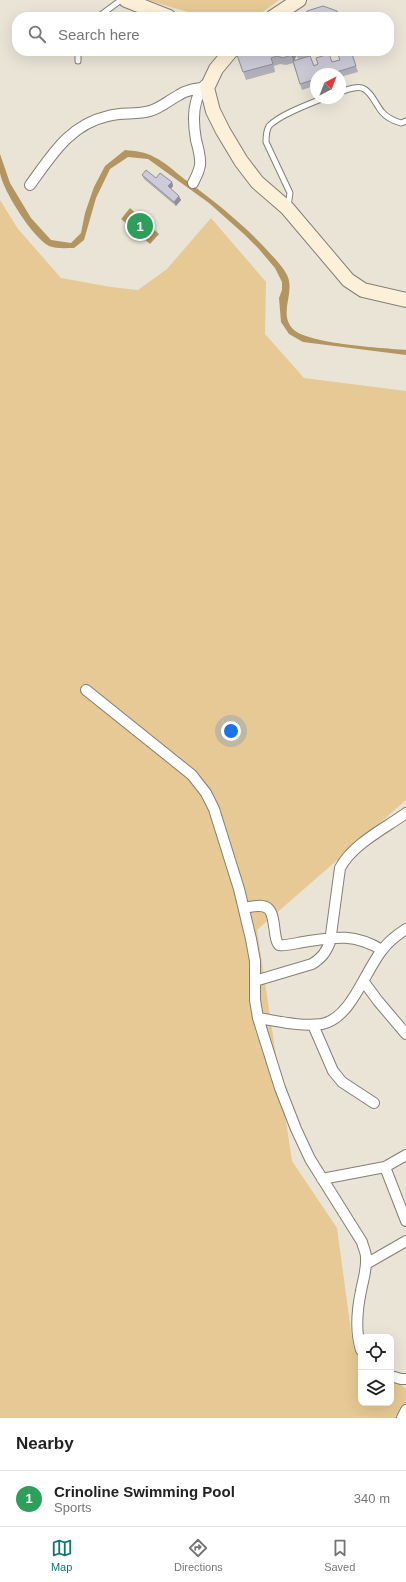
<!DOCTYPE html>
<html lang="en">
<head>
<meta charset="utf-8">
<style>
  body { margin:0; font-family:Arial,sans-serif; background:#f2f2f2; color:#222 }
  .controls { position:absolute; right:12px; bottom:12px; display:grid; overflow:hidden; border-radius:8px; box-shadow:0 4px 16px #0002 }
  .controls button { width:36px; height:36px; display:grid; place-items:center; padding:0; border:0; border-bottom:1px solid #e0e0e0; background:#fff; color:#222; font:20px sans-serif }
  .compass { position:absolute; left:310px; top:68px; width:36px; height:36px; border-radius:50%; background:#fff; box-shadow:0 4px 16px #0002; rotate:42deg }
  .you { position:absolute; left:231px; top:731px; width:14px; height:14px; margin:-10px; border:3px solid #fff; border-radius:50%; background:#1a73e8; box-shadow:0 0 0 6px #1a73e833 }
  .badge { display:grid; place-items:center; width:26px; height:26px; border-radius:50%; background:#0f766e; color:#fff; font-size:13px; font-weight:700 }
  .pin { position:absolute; translate:-50% -50%; border:2px solid #fff; box-shadow:0 1px 4px #0006 }
  .list { margin:0; padding:0; list-style:none }
  h2 { display:flex; justify-content:space-between; align-items:center; height:52px; margin:0; padding:0 16px; font-size:17px }
  h2 small { font-size:13px; font-weight:400; color:#767676 }
  .list li { display:grid; grid-template-columns:26px 1fr auto; gap:12px; align-items:center; box-sizing:border-box; height:56px; padding:0 16px; border-top:1px solid #e0e0e0 }
  .list b { display:block; font-size:15px; white-space:nowrap }
  .list p { margin:0; font-size:13px; white-space:nowrap; color:#767676 }
  .list em { font-size:13px; font-style:normal; color:#767676 }
  .icon { flex:none; width:22px; height:22px; fill:none; stroke:currentColor; stroke-width:2; stroke-linecap:round; stroke-linejoin:round }
  .map { position:relative; flex:none; width:406px; height:1418px; overflow:hidden }
  .search { position:absolute; background:#fff; box-shadow:0 4px 16px #0002; left:12px; right:12px; top:12px; height:44px; display:flex; align-items:center; gap:10px; box-sizing:border-box; padding:0 14px; border-radius:16px; color:#767676; font-size:15px }
  .sheet { height:108px; background:#fff }
  nav { display:flex; justify-content:space-around; align-items:center; box-sizing:border-box; height:56px; border-top:1px solid #e0e0e0; background:#fff; font-size:11px; color:#767676 }
  nav a { display:grid; justify-items:center; gap:2px }
  nav .on { color:#0f766e }
  .map>svg:first-child { display:block }
</style>
</head>
<body>
<div class="map">
<svg width="406" height="1418" viewBox="0 0 406 1418">
  <rect width="100%" height="100%" fill="#eae4d7"/>
  <!-- green -->
  <path fill="#e6c994" d="M147 0H279L256 17H205Z
    M0 200 18 229 61 278 111 287 138 290 167 269 211 218 266 282 265 334 304 378 406 391V800L257 930 292 1161 337 1228 353 1346 361 1353V1403H391V1377L406 1389V1418H0Z"/>
  <!-- water -->
  <path fill="#b29560" d="M125 150C135 151 146 152 154 157 165 162 174 171 183 178 213 200 241 222 266 249 273 257 282 265 287 275 296 293 277 314 294 330 310 344 383 348 406 350V355L303 342 289 334 281 322 279 298 282 290V282L275 268 258 248 245 235 209 203 148 159 128 157 110 169 96 198 84 240 74 248C66 248 56 249 49 246 33 238 3 191 0 173 0 167 0 160 0 154L10 183 31 218 51 240 71 243 81 233 85 213 94 187 105 166Z
    M130 208 159 234 150 244 121 219Z"/>
  <g fill="none" stroke-linecap="round" stroke-linejoin="round">
    <!-- lane casing -->
    <g stroke="#847e73" stroke-width="7">
      <path id="lane" d="M98 17 121 0
        M78 61V51
        M340 92C347 90 355 86 362 88 371 91 376 105 382 112 387 118 394 121 401 123L406 121
        M288 206 290 193 266 142C266 136 266 131 269 126 279 115 309 104 324 98"/>
    </g>
    <!-- street casing -->
    <g stroke="#847e73" stroke-width="12">
      <path id="street" d="M193 183C196 177 199 172 200 165 201 157 198 148 196 140 193 123 192 99 205 85
        M30 185C52 155 69 125 108 116 122 112 136 115 150 111 161 108 169 100 179 95 186 90 194 89 202 88
        M86 690 192 775 206 793 214 809 239 889 251 939 255 961V1000L258 1018 280 1088 296 1129 310 1159 362 1242C363 1247 366 1252 366 1257 367 1269 363 1280 361 1291 357 1310 355 1331 361 1350
        M244 908C271 902 272 908 275 933 276 938 276 942 279 945 287 946 296 943 303 942 335 937 353 933 382 950
        M255 981 312 964C322 958 326 952 330 942L340 868C353 844 384 829 406 813
        M364 982 378 1001 406 1034
        M258 1018C278 1021 301 1027 322 1024 352 1018 365 970 383 949 389 941 397 935 406 929
        M313 1025 333 1071 342 1082 374 1103
        M385 1167 406 1221
        M322 1179 385 1167 406 1155
        M366 1264 406 1241
        M391 1376 401 1379H406
        M402 1418 406 1410"/>
    </g>
    <!-- secondary casing -->
    <g stroke="#847e73" stroke-width="16">
      <path id="secondary" d="M126 0 169 17
        M273 17 299 0
        M231 51 216 69 207 88 213 111 223 131 241 161 257 182 287 208 348 280 363 290 406 300"/>
    </g>
    <!-- lane -->
    <use href="#lane" stroke="#fff" stroke-width="5"/>
    <!-- street -->
    <use href="#street" stroke="#fff" stroke-width="10"/>
    <!-- secondary -->
    <use href="#secondary" stroke="#fcf0d9" stroke-width="14"/>
  </g>
  <!-- wall -->
  <path fill="#b0afba" fill-rule="evenodd" d="M248 51H312L310 52 312 56H310L314 65 332 62 340 60 351 51 358 72 340 77V74H316V85L302 90 293 63 286 65 280 64 274 66 275 72 246 80 237 55ZM296 56 299 59 294 61Z
    M317 51H332L323 54Z
    M142 175 172 182 173 186 171 189 181 200 176 206 144 179Z"/>
  <!-- shaded-wall -->
  <path fill="#908e97" d="M292 51H294L296 56 294 62 291 55Z
    M172 182 173 186 169 191 168 186Z
    M179 196 181 200 176 206 174 202Z"/>
  <!-- building -->
  <path fill="#cdcbd8" stroke="#908e97" d="M323 6 337 11 340 17H304L307 11Z
    M248 51H292L291 55 283 58 277 56 271 58 273 64 243 72 237 55Z
    M342 51H351L356 66 330 74H316V79L300 84 293 61 310 56 314 66 318 64 316 58 329 54 332 62 340 60 337 52Z
    M146 170 156 178 160 173 172 182 168 186 179 196 174 202 142 175Z"/>
</svg>
<div class="controls">
<button><svg class="icon" aria-label="locate" viewBox="0 0 24 24"><circle cx="12" cy="12" r="6"/><path d="M12 2v4M12 18v4M2 12h4M18 12h4"/></svg></button>
<button><svg class="icon" aria-label="layers" viewBox="0 0 24 24"><path d="M12 4l9 5-9 5-9-5zM3 14l9 5 9-5"/></svg></button>
</div>
<svg class="compass" viewBox="-18 -18 36 36"><path d="M0-13l5 13h-10z" fill="#e53935"/><path d="M0 13l5-13h-10z" fill="#767676"/></svg>
<div class="you"></div>
<div class="pin badge" style="left:140px;top:226px;background:#2e9e5b">1</div>
<div class="search"><svg class="icon" aria-label="search" viewBox="0 0 24 24"><circle cx="10" cy="10" r="6"/><path d="M15 15l6 6"/></svg>Search here</div>
</div>
<section class="sheet">
<h2>Nearby<small></small></h2>
<ul class="list">
<li><span class="badge" style="background:#2e9e5b">1</span><div><b>Crinoline Swimming Pool</b><p>Sports</p></div><em>340 m</em></li>
</ul>
</section>
<nav>
<a class="on"><svg class="icon" aria-label="map" viewBox="0 0 24 24"><path d="M3 6l6-2 6 2 6-2v14l-6 2-6-2-6 2zM9 4v14M15 6v14"/></svg>Map</a>
<a><svg class="icon" aria-label="directions" viewBox="0 0 24 24"><path d="M12 3l9 9-9 9-9-9zM9 14v-3h6M13 9l2 2-2 2"/></svg>Directions</a>
<a><svg class="icon" aria-label="saved" viewBox="0 0 24 24"><path d="M7 4h10v16l-5-4-5 4z"/></svg>Saved</a>
</nav>
</body>
</html>
